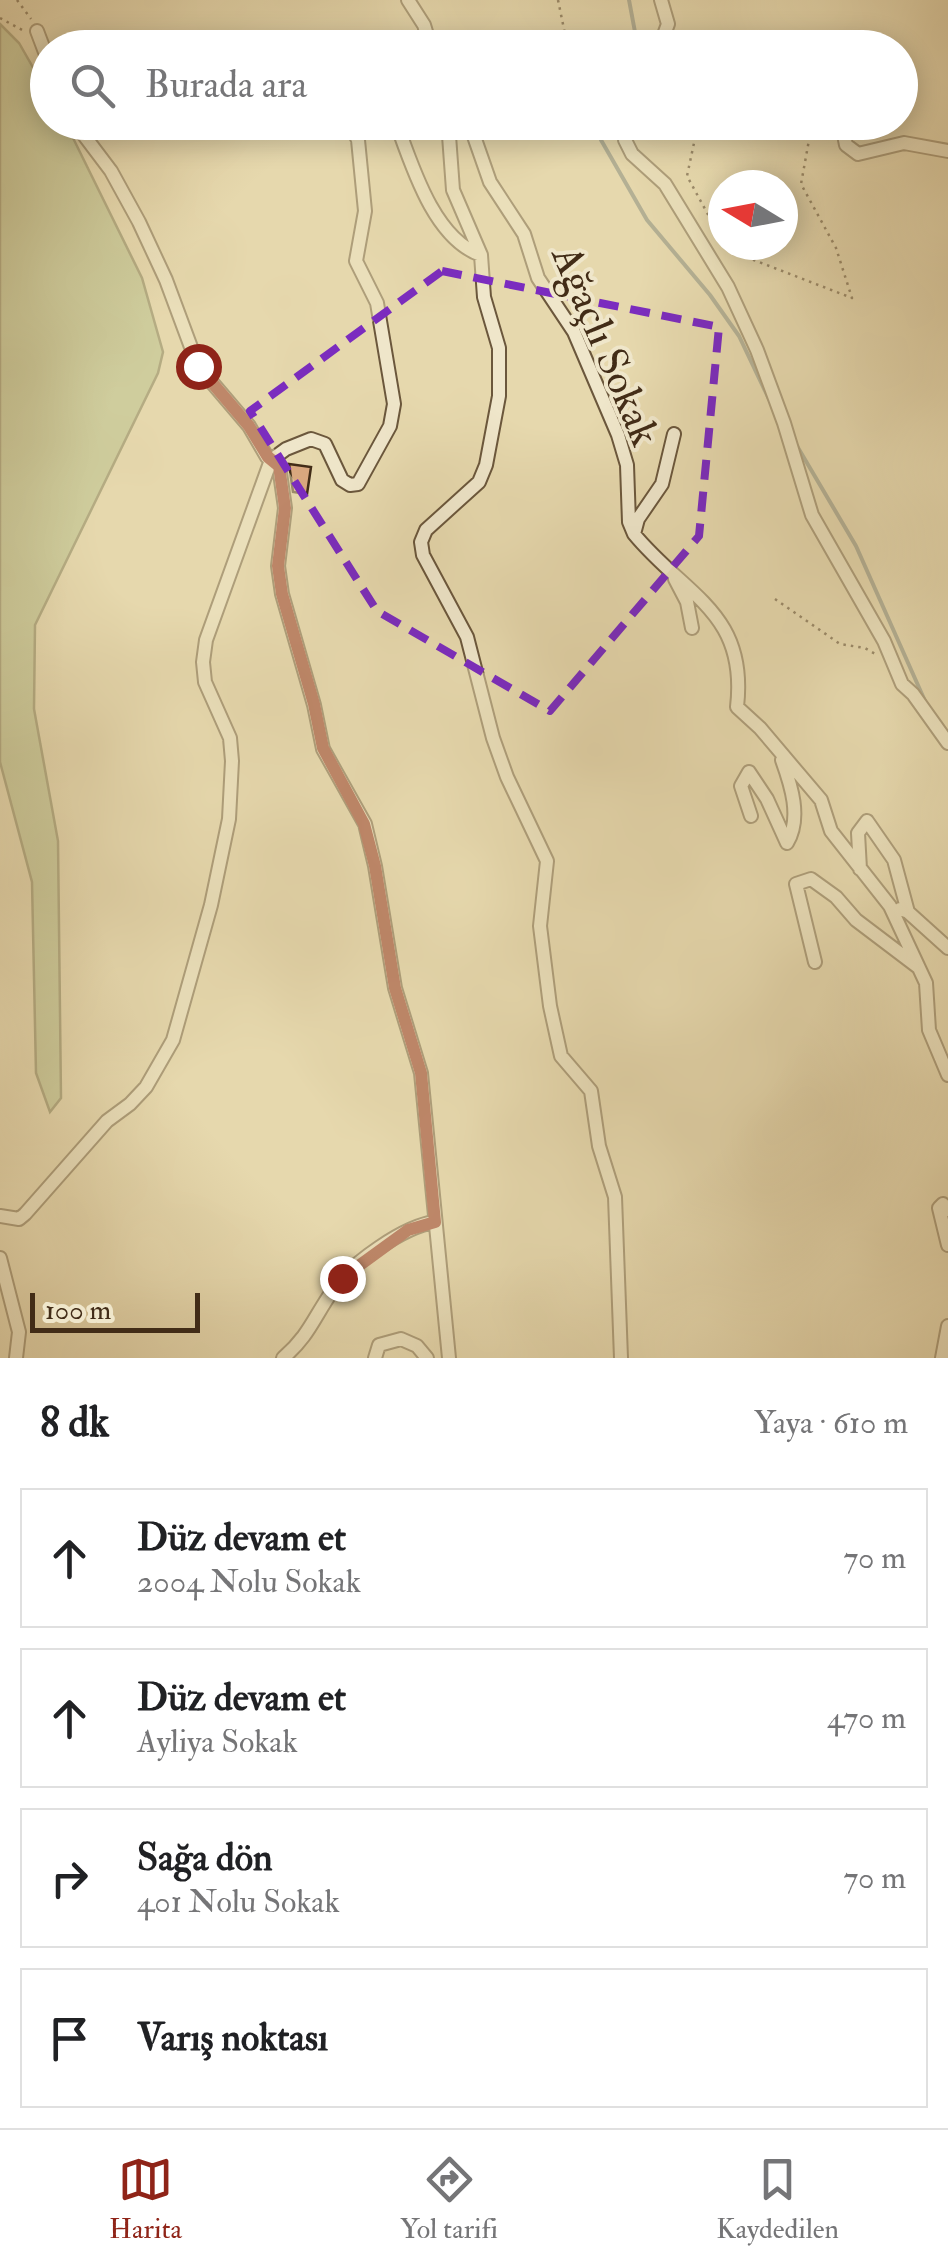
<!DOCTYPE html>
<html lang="tr">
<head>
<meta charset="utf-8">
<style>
  body { margin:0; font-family:"IM FELL Double Pica",serif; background:#f2f2f2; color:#202124 }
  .compass { position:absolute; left:708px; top:170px; width:90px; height:90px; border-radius:50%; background:#fff; box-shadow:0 5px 25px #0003; rotate:280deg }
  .scale { position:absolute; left:30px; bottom:25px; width:170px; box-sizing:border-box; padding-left:10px; border:5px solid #422c17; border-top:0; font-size:28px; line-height:35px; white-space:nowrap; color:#422c17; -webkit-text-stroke:8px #efe6ca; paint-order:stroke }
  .stop { position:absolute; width:30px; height:30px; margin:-22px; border:8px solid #8f2418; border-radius:50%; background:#fff }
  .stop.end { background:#8f2418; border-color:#fff; box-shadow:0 2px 10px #0008 }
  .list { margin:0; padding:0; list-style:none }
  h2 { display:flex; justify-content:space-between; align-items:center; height:130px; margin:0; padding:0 40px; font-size:42px }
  h2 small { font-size:32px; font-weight:400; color:#757577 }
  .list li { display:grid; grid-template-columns:65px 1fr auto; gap:30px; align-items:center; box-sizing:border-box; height:140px; margin:0 20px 20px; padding:0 20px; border:2px solid #e0e0e0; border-radius:0px }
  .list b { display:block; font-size:38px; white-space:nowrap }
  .list p { margin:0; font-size:32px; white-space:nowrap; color:#757577 }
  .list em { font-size:32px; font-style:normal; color:#757577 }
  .icon { flex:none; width:55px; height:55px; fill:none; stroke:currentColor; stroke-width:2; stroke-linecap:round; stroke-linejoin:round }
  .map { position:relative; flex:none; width:948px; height:1358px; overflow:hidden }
  .search { position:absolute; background:#fff; box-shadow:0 5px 25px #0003; left:30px; right:30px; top:30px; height:110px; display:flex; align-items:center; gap:25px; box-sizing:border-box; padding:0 35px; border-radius:55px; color:#757577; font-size:38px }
  .sheet { height:770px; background:#fff }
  nav { display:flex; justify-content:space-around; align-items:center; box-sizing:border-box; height:140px; border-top:2px solid #e0e0e0; background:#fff; font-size:28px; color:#757577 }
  nav a { display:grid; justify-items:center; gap:5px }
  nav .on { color:#8f2418 }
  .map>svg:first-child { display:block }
</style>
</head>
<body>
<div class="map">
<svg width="948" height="1358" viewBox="0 0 948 1358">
  <rect width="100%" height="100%" fill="#e6d8ad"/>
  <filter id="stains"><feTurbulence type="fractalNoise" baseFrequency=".002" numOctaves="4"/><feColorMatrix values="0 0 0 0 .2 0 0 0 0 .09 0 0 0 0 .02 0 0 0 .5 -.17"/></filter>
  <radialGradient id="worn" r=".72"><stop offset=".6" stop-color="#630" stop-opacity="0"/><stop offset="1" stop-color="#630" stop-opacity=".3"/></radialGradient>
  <!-- green -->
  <path fill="#b4bf8a" stroke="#7b7650" stroke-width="2.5" d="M0 24 19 43 47 92 48 122 65 123 73 138 142 278 163 352 158 373 35 625 34 709 58 841 61 1098 50 1112 36 1073 32 882 0 762Z"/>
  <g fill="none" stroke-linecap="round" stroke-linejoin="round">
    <!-- stream -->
    <path stroke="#787f77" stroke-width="4" d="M625 48 635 32 629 0
      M601 122V140L647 220 710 295 739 336 769 399
      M797 446 856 546 925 701"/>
  </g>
  <!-- building -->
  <path fill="#d9a77e" stroke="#422c17" stroke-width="2.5" d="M289 464 311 467 307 494 293 492Z"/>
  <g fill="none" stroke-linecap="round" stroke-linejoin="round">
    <!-- minor casing -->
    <g stroke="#6b573c" stroke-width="16">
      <path id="minor" d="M408 0 424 25 431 48
        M37 31 48 60
        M659 48 668 24 661 0
        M74 122 111 171 139 222 166 280 198 366 249 426 267 457 279 466 285 508 278 566 282 594 314 705 323 749 365 824 375 866 395 988 421 1073 449 1358
        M396 122C412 166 434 239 481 255
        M448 122 453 190 481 255 484 297 499 348V396L486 465 479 482 426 530 421 542 423 555 467 637 493 738 507 777 547 861 540 926 550 1006 561 1056 591 1091 599 1146 615 1197 621 1358
        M469 122 490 182 524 234 538 278 574 332 618 435 627 465 629 522 634 534C685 596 748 612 737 707L760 728 821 800 831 831 890 906 926 983 929 1030 948 1075
        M625 122V140L632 154 665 184 728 287 757 350 784 423 812 515 884 641 902 684 913 694 948 743
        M846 122 843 130 846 145 858 154 904 143 948 151
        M634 534 638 519 662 484 674 434
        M675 579 687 602 692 628
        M751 816 741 786 749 772 767 799 787 843C802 818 791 785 782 760
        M860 869 858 833 867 821 894 860 908 912
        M900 909 908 912 948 948
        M815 962 796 884 811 879 836 897 856 920 918 967
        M948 1210 943 1204 939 1208 948 1245
        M0 1216 19 1219 25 1214 107 1121 130 1104 146 1087 173 1040 211 905 229 819 232 761 230 738 205 682 203 662 206 640 271 460 286 449 311 439 325 444 342 480 350 485 358 484 390 426 394 404 377 303 356 261 365 211 358 140 349 122
        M0 1258 19 1332 16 1358
        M283 1358C309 1336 314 1317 333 1290 350 1264 404 1226 435 1222
        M375 1358 379 1345 401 1339 417 1346 427 1358
        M942 1358 948 1326"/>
    </g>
    <!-- path -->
    <path stroke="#422c17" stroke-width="2.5" stroke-dasharray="2.5 5" stroke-linecap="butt" d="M17 0 31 19
      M558 0 565 34
      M0 18 24 31
      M688 122 694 143 687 176 723 242
      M727 245 746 257 852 298 836 248 801 184 809 140 818 122
      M775 599 840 644 865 648 877 655"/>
    <!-- minor -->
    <use href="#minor" stroke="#efe6ca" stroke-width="12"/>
  </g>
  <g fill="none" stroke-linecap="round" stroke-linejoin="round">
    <!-- route -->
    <path stroke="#8f2418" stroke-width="12" d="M198 366 249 426 268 457 279 466 285 508 278 566 282 594 314 704 323 748 364 824 375 866 395 988 421 1073 435 1222 408 1230 342 1278"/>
  </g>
  <!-- marked area -->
  <path d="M0 0H948V1358H0ZM442 271 719 327 699 536 550 711 377 611 250 411Z" fill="#e6d8ad" fill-opacity=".55" fill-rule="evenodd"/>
  <path fill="none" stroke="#7b2cbf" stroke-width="8" stroke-dasharray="20 12" stroke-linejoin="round" d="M442 271 719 327 699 536 550 711 377 611 250 411Z"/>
  <g text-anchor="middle" stroke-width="8" stroke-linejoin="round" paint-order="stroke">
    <!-- street labels -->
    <g font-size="42" fill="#422c17" stroke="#efe6ca">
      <text transform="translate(607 345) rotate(67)" y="15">Ağaçlı Sokak</text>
    </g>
  </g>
  <rect width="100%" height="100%" filter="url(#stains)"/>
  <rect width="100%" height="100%" fill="url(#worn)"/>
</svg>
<svg class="compass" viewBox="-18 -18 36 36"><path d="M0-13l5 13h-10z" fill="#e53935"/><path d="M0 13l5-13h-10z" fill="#757577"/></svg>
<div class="scale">100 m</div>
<div class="stop" style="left:198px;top:366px"></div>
<div class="stop end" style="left:342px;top:1278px"></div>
<div class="search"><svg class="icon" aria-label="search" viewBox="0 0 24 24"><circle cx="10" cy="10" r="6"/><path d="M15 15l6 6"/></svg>Burada ara</div>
</div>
<section class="sheet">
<h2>8 dk<small>Yaya · 610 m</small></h2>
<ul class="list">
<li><svg class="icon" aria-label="ahead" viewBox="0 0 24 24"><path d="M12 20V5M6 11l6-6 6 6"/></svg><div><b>Düz devam et</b><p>2004 Nolu Sokak</p></div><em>70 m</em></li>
<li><svg class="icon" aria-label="ahead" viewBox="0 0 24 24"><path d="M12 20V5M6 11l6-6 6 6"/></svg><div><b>Düz devam et</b><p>Ayliya Sokak</p></div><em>470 m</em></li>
<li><svg class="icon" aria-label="right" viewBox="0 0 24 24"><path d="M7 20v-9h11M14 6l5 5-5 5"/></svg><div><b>Sağa dön</b><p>401 Nolu Sokak</p></div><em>70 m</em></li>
<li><svg class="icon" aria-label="arrive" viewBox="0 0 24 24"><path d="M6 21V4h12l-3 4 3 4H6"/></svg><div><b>Varış noktası</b></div></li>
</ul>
</section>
<nav>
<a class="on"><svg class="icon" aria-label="map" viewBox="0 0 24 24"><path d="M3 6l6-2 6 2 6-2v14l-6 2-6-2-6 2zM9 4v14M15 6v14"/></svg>Harita</a>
<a><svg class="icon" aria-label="directions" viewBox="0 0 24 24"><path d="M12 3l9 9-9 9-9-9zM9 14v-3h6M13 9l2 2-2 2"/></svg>Yol tarifi</a>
<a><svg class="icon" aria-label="saved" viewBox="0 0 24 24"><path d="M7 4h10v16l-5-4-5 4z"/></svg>Kaydedilen</a>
</nav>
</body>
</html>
